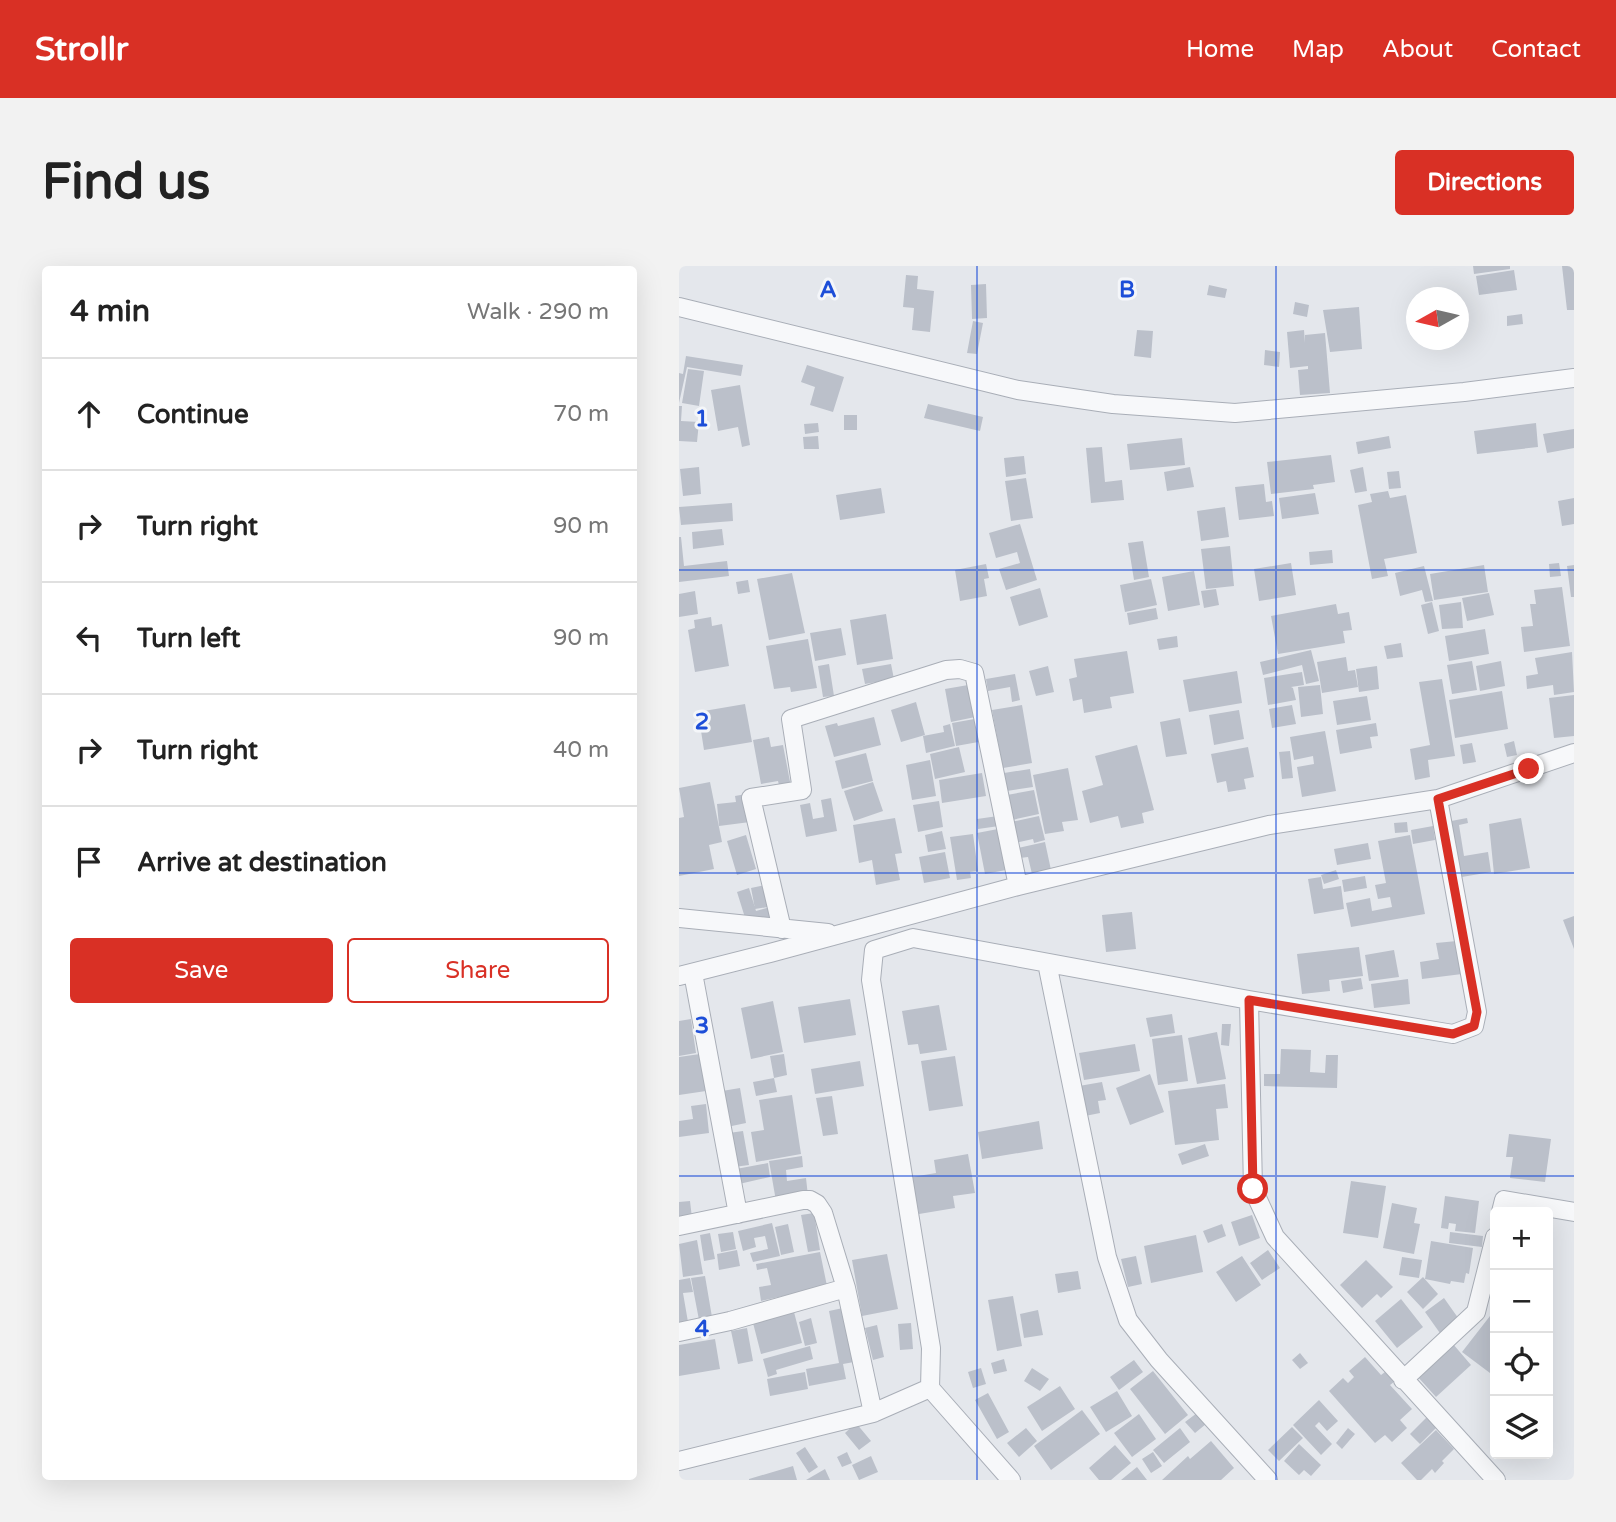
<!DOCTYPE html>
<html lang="en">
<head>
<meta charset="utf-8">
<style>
  body { margin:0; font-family:"Varela Round",sans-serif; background:#f2f2f2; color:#222 }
  .controls { position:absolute; right:21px; bottom:21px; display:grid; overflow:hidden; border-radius:7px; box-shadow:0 7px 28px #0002 }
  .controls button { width:63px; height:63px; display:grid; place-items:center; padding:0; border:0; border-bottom:2px solid #e0e0e0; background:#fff; color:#222; font:35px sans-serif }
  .compass { position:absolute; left:727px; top:21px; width:63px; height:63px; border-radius:50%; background:#fff; box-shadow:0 7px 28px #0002; rotate:262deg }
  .stop { position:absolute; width:21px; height:21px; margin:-16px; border:5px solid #d93025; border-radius:50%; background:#fff }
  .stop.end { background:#d93025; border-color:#fff; box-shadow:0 2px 7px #0008 }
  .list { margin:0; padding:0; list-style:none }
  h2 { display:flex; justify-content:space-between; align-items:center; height:91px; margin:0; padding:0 28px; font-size:30px }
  h2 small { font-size:23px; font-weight:400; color:#767676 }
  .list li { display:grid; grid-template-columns:46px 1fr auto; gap:21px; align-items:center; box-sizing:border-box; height:112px; padding:0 28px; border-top:2px solid #e0e0e0 }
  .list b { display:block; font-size:26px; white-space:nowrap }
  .list em { font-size:23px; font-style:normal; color:#767676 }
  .actions { display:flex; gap:14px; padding:21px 28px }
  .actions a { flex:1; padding:16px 0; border:2px solid #d93025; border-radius:7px; text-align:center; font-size:24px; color:#d93025 }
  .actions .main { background:#d93025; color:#fff }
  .icon { flex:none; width:38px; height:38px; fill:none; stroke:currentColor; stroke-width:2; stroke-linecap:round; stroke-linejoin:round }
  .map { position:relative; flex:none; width:895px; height:1214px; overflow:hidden; border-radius:7px }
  header { display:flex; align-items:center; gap:42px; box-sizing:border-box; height:98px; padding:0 35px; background:#d93025; color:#fff }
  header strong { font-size:33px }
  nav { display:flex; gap:38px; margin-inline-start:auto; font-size:24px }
  .intro { display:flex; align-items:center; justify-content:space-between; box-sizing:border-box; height:168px; padding:0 42px }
  h1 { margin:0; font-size:49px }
  .button { padding:18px 32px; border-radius:7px; background:#d93025; color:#fff; font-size:24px; font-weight:700 }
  main { display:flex; gap:42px; padding:0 42px }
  aside { flex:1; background:#fff; border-radius:7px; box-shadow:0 7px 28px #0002 }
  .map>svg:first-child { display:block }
</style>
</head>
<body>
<header>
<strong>Strollr</strong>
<nav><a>Home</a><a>Map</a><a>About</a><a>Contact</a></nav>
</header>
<div class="intro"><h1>Find us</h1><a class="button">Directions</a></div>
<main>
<aside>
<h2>4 min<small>Walk · 290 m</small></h2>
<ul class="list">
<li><svg class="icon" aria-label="ahead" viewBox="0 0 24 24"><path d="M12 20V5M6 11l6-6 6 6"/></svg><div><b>Continue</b></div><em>70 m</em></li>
<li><svg class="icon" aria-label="right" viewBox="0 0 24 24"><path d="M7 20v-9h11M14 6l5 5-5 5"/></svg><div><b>Turn right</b></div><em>90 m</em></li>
<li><svg class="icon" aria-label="left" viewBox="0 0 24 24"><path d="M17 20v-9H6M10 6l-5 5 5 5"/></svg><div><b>Turn left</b></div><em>90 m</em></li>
<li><svg class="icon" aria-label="right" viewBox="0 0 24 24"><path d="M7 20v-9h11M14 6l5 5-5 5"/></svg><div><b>Turn right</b></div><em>40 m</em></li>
<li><svg class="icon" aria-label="arrive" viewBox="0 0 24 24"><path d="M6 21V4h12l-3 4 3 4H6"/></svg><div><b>Arrive at destination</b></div></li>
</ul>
<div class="actions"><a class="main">Save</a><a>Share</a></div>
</aside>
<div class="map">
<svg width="895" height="1214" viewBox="0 0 895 1214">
  <rect width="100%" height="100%" fill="#e4e7ec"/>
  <!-- building -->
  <path fill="#bbc0ca" d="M794 0H831V3L795 8Z
    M883 0H895V44H888Z
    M835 4 838 24 800 29 797 10Z
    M227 9 239 10 238 23 255 25 251 66 233 64 235 42 224 41Z
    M307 18 308 52 293 53 292 19Z
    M530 19 548 23 546 32 528 29Z
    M616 36 630 39 628 51 614 48Z
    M680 41 683 83 651 86 644 44Z
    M843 48 844 58 828 60V50Z
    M294 55 304 57 298 88 288 87Z
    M458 64 474 65 472 92 455 90Z
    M625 64 626 77V69L646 67 651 127 621 129 619 104 629 103V100L611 102 608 66Z
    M586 84 601 86 600 101 585 99Z
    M7 90 64 99 62 110 8 101 0 137V107L4 108Z
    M128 99 165 111 154 146 131 139 136 121 122 116Z
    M9 103 25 105 20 140 3 137Z
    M61 119 71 179 63 181 59 161 39 165 32 124Z
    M249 138 304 151 301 165 245 152Z
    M0 140H3L2 155 20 156 18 176 0 175Z
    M165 149H178V164H165Z
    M139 157 140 166 126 168 125 158Z
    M857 157 859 181 798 188 795 165Z
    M895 163V182L868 187 864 168Z
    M139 170 140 183H125L124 171Z
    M710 170 712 182 679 188 677 176Z
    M503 172 506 199 451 204 448 178Z
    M423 181 426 216 443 214 445 234 412 237 407 182Z
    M652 189 656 216 634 219 635 223 592 228 588 196Z
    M345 190 347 208 327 211 325 192Z
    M20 201 22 228 4 230 1 203Z
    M511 201 515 221 488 225 485 206Z
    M684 201 688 225 676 227 671 204Z
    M720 205 722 222 710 223 708 206Z
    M347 212 354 252 332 255 326 215Z
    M585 218 587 236 593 235 595 250 560 254 556 221Z
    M202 222 206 247 161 254 157 229Z
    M709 225 711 232 727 229 738 287 705 293 709 310 693 313 679 239 693 236 691 228Z
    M636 227 640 248 603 253 600 232Z
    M895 232V258L883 260 879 235Z
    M53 237 54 255 2 259 0 241Z
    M546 241 550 271 522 275 518 245Z
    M341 258 358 314 327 324 320 303 341 297 338 286 317 292 310 267Z
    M43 263 45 279 14 283 13 266Z
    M0 271H2L5 300 48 295 50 310 0 316Z
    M464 275 470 311 455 314 449 277Z
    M551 280 555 320 527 323 522 283Z
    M653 284 654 297 631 299 630 286Z
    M612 297 617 329 580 335 575 303Z
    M880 297 882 310 871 311 870 298Z
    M307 298 310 312 305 313 308 330 281 335 276 304Z
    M805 299 809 326 755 334 751 308Z
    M895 299V331H892L888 300Z
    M745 300 754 335 746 336 743 324 721 330 716 307Z
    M515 305 521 339 489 345 483 311Z
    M113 307 126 367 90 374 78 313Z
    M472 313 478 339 446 346 441 319Z
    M69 314 71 326 59 328 57 316Z
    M883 321 891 380 845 386 842 361 854 360 851 338H857L855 324Z
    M361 322 369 351 340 360 331 331Z
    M537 323 540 339 525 342 522 325Z
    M16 325 19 348 0 351V328Z
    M810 327 815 349 788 355 783 332Z
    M753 336 760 365 749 368 742 339Z
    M782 336 784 362 763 363 760 339Z
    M657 338 659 348 670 346 673 364 664 365 666 377 599 388 592 350Z
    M477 342 479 353 450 359 448 347Z
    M207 348 214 393 178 399 171 354Z
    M32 351 33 360 43 358 50 400 16 406 9 364 16 362 15 354Z
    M162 362 167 389 136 395 131 367Z
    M806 363 810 388 770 395 766 370Z
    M498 370 499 381 480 384 478 373Z
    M129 373 138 422 112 426 111 421 95 423 87 380Z
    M722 377 724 391 708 393 705 380Z
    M632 384 640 415 627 418 623 399 584 409 581 396Z
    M448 385 455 427 431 431 433 442 405 447 403 433 394 435 390 413 398 411 395 393Z
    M893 386 895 426 875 429 874 419 848 423 847 410 859 408 856 392Z
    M667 391 669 405 676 404 679 421 643 427 638 396Z
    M793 395 798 424 773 428 768 399Z
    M822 395 826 420 801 425 797 400Z
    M150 398 155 430 144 431 139 400Z
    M212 398 215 413 186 418 183 403Z
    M369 400 375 426 357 430 350 405Z
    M698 400 700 423 680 426 677 403Z
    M558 405 563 437 510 446 504 414Z
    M623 406 625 419 612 421 614 422 617 434 589 439 585 412Z
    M336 408 341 434 333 436 331 421 309 425 307 413Z
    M763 413 776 490 749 494 751 511 736 514 731 483 751 479 740 416Z
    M295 418 301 450 272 456 266 423Z
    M641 419 644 448 622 451 619 421Z
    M823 425 829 463 776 472 770 434Z
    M895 429V470L875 472 870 432Z
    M688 430 692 454 658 459 654 435Z
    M237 436 246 469 222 476 212 444Z
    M66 438 73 476 25 484 19 446Z
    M343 439 353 497 324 502 313 444Z
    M613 439 617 458 593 462 590 443Z
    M560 444 565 473 535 479 530 449Z
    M195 451 202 479 155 491 146 460 158 457 159 460Z
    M301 452 305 475 277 480 273 457Z
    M501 452 508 488 487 491 481 456Z
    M697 457 699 470 691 471 693 482 661 488 657 464Z
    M271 458 276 480 247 487 244 470 265 466 264 460Z
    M646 465 657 525 623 531 618 501 635 498 634 490 615 494 611 471Z
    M90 471 92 481 104 479 112 521 101 523 99 515 82 518 74 474Z
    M835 475 838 489 828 491 825 478Z
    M793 477 797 496 784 498 781 479Z
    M458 479 475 544 463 547 465 557 442 562 439 550 411 557 403 525 424 519 416 490Z
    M280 481 286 506 256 513 251 488Z
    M569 481 575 511 565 513 567 523 549 526 547 515 538 517 532 488Z
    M611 485 614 512 603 513 600 486Z
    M187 487 194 515 163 523 156 495Z
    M251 494 257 530 233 534 227 499Z
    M389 502 399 554 383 556 385 565 366 568 354 509Z
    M351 503 354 521 328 525 325 507Z
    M303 507 307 530 263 537 260 514Z
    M31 516 43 576 30 579 35 603 0 610V552L5 551 0 522Z
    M194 516 204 545 175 555 165 525Z
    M355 524 360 548 333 554 328 529Z
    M67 528 71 556 40 560 38 538 57 536 56 530Z
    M152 532 158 565 127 571 121 539 131 537 134 553 145 551 142 534Z
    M260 535 264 561 239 566 234 539Z
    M319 550 320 560 299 563 298 553Z
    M360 550 366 574 355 577 354 573 336 577 332 556Z
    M216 552 223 587 216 588 221 614 197 619 193 594 180 597 174 559Z
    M788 552 789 557 780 559 785 590 809 586 812 606 777 612 767 556Z
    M842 552 851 602 815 608 810 558Z
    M728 556 729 566 716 567 715 557Z
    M754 560 756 574 734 578 732 564Z
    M319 563 327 604 306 608 298 567Z
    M263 565 267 583 249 586 246 569Z
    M294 568 299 605 291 606 292 612 278 614 271 571Z
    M67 569 77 603 58 609 48 575Z
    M731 569 746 648 672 661 667 637 691 632 693 645 713 641 711 631 699 633 696 619 707 617 699 575Z
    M366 576 372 604 353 608 349 591 341 592 339 582Z
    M689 577 692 593 658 599 655 583Z
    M266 586 271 612 245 617 240 591Z
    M657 604 660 613 645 618 642 609Z
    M686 610 688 622 665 626 663 614Z
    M642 611 644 623 662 620 665 643 635 648 629 613Z
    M91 618 95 640 76 643 72 622Z
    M70 622 77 645 95 640 98 649 68 658 58 626Z
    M453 646 457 683 427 686 423 649Z
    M895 650V683L884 654Z
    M778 675 783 708 743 713 741 696 760 693 757 677Z
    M680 681 684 710 650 714 651 725 623 728 618 688Z
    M715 684 720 711 690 715 686 689Z
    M682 712 684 723 664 727 662 715Z
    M729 713 731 738 695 742 692 718Z
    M171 733 177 769 125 777 119 741Z
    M94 735 104 786 72 793 62 742Z
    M260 739 268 784 241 788 239 778 229 779 223 745Z
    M493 748 496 767 471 771 467 752Z
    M12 753 17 787 0 790V755Z
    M543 758H552L550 780 542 779Z
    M538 766 547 813 518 818 509 772Z
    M503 769 509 815 479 819 473 773Z
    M456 778 461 805 405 814 400 787Z
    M602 783 632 784 631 806 646 807 647 789H659L658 822 585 820V808H601Z
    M21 788 27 825 0 829V791Z
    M105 788 108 809 95 812 91 790Z
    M276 790 284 840 250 845 242 795Z
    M181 795 185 820 136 828 132 803Z
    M471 808 485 846 451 859 437 822Z
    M95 812 98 826 77 830 74 816Z
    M423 816 427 834 419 835 421 847 406 850 400 820Z
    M546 818 549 842 537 843 540 874 496 879 489 825Z
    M61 822 67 857 48 861 43 825Z
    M113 829 122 888 77 896 72 866 85 864 80 834Z
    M153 830 159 868 144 870 137 832Z
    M27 838 30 867 0 871V855L14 853 12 840Z
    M360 855 364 883 303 893 299 866Z
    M64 865 70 899 55 901 50 867Z
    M830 868 872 873 866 916 831 912 834 891H827Z
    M526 878 530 890 503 899 499 888Z
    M289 888 296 927 274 930 276 942 240 948 233 911 257 907 255 894Z
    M123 890 124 901 107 904 108 915 127 912 129 930 97 935 90 895Z
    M89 897 91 911 60 918 57 903Z
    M672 915 707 920 699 972 664 967Z
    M766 930 800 935 796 967 776 965 777 958 770 957 769 963 762 962Z
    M11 935 13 952 0 954V936Z
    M713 937 738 942 735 957 741 958 735 988 704 982Z
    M135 947 141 984 129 986 122 949Z
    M573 949 581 972 560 980 552 956Z
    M93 957 101 990 74 996 71 987 89 983 86 970 75 972 77 981 64 985 59 965Z
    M109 958 115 986 102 989 96 961Z
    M543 958 547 970 529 977 524 965Z
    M54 966 57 983 42 986 39 968Z
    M771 966 804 970 803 981 770 977Z
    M31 967 36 993 25 995 21 969Z
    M517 969 524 1006 472 1017 465 980Z
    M18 974 24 1008 4 1011 0 978Z
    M752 975 794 982 790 1008 787 1007 785 1017 772 1015 771 1018 746 1013Z
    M58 984 61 1000 40 1004 38 988Z
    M589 984 601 1002 583 1014 571 997Z
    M141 986 148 1020 82 1035 80 1021 92 1019 88 1002 78 1004 77 998Z
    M208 988 219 1043 183 1050 173 994Z
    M457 990 463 1018 449 1021 442 993Z
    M563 990 582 1019 557 1036 537 1006Z
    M723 991 743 994 740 1012 720 1009Z
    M687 994 714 1021 702 1032 698 1028 683 1042 661 1019Z
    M399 1005 402 1023 379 1027 376 1008Z
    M26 1010 33 1051 20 1054 12 1012Z
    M744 1011 759 1028 744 1043 728 1026Z
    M11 1012 14 1026 4 1027 9 1056 0 1057V1014Z
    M334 1030 343 1080 318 1085 309 1034Z
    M765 1032 782 1056 763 1070 746 1046Z
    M722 1033 744 1061 718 1082 696 1055Z
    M164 1042 175 1096 164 1098 167 1113 130 1120 127 1103 160 1097 150 1045Z
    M359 1044 364 1069 345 1072 341 1048Z
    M115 1046 123 1077 82 1088 74 1057Z
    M811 1050 816 1054V1100L811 1107 783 1086Z
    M132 1052 138 1077 126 1080 120 1056Z
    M232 1057 234 1083 221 1084 219 1058Z
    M198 1059 205 1091 194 1094 186 1062Z
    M68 1062 74 1095 59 1098 52 1065Z
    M36 1073 41 1103 0 1110V1079Z
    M774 1078 792 1099 757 1131 738 1110Z
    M131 1080 134 1093 97 1104 98 1108 89 1111 84 1093Z
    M621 1087 629 1097 621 1103 613 1094Z
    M686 1091 702 1109 706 1106 715 1116 711 1119 733 1143 721 1154 728 1162 713 1176 706 1169 696 1177 650 1125 664 1112 669 1117 675 1111 670 1105Z
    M325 1093 328 1105 315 1108 312 1097Z
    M455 1094 464 1106 440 1124 431 1111Z
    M302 1102 307 1118 294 1122 289 1106Z
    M353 1102 370 1113 361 1125 345 1115Z
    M474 1105 509 1149 486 1168 451 1123Z
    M126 1106 129 1123 91 1130 88 1113Z
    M381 1120 396 1143 363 1165 348 1141Z
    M438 1125 453 1150 427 1166 411 1141Z
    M309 1127 330 1166 318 1173 296 1134Z
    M640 1134 659 1155 648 1165 640 1156 636 1160 653 1178 642 1189 614 1159Z
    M403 1144 421 1168 372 1204 355 1180Z
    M518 1147 527 1158 516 1167 506 1156Z
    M460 1148 477 1173 453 1191 435 1167Z
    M749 1150 758 1161 741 1178 731 1168Z
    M177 1157 192 1175 180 1184 166 1167Z
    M613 1161 624 1172 600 1195 589 1184Z
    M347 1162 358 1175 340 1191 328 1177Z
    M501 1162 511 1176 485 1197 474 1184Z
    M669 1162 676 1168 663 1183 657 1177Z
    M757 1164 775 1183 763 1195 765 1197 756 1207 753 1203 742 1214H738L722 1197Z
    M532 1175 555 1202 542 1214H483L509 1190 511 1193Z
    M620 1178 642 1199 632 1210 625 1204 620 1209 605 1195Z
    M436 1179 452 1197 432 1214H420L410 1202Z
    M126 1181 139 1201 130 1207 117 1187Z
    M168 1186 173 1197 163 1201 158 1191Z
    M474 1186 483 1200 472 1207 463 1193Z
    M192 1190 199 1206 180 1214 173 1199Z
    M114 1200 118 1214H70V1213Z
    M458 1201 468 1214H442Z
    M146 1203 151 1214H127Z"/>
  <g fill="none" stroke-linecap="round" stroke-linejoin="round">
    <!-- minor casing -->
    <g stroke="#a9aeb7" stroke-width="20">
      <path id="minor" d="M0 41 339 124 434 138 556 147 785 126 895 112
        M0 652 149 667
        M103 663 72 532 123 524 112 453 267 404 281 403 295 407 339 620
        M368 697 428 991 449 1054 480 1094 589 1214
        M14 707 59 948
        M0 710 91 687 339 620 590 559 759 533 895 487
        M570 734 574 923 596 971 817 1214
        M822 946 825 934 895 946
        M0 960 124 934H131L138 938 144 947 167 1022
        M0 1066 51 1055 167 1022 194 1147
        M724 1114 797 1046 816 971
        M251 1122 332 1214
        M0 1195 194 1147 251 1122 252 1082 192 714 195 684 234 672 570 734 774 768 795 760 798 746 759 533"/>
    </g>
    <!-- minor -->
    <use href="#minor" stroke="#f7f8fa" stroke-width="18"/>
  </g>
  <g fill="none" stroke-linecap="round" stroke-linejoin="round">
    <!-- route -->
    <path stroke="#d93025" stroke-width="9" d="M574 923 570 734 774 768 795 760 798 746 759 533 850 503"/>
  </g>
  <!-- grid -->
  <path fill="none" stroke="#1d4ed8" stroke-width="2" stroke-opacity="0.55" d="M298 0V1214M597 0V1214M0 304H895M0 607H895M0 910H895"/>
  <g font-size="23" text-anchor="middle" font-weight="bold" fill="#1d4ed8" stroke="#f4f6f9" stroke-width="6" stroke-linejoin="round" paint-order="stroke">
    <text x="149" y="31">A</text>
    <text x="448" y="31">B</text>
    <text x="23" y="160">1</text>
    <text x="23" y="463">2</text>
    <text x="23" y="767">3</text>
    <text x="23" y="1070">4</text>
  </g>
</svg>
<div class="controls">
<button>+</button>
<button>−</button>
<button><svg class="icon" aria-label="locate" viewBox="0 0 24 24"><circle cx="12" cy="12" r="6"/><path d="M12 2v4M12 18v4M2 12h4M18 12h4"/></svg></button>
<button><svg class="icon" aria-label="layers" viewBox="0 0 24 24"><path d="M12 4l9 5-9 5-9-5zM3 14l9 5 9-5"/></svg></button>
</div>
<svg class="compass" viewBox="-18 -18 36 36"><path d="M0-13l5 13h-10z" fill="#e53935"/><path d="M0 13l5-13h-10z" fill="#767676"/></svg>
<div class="stop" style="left:574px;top:923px"></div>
<div class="stop end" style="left:850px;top:503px"></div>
</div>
</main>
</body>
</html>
